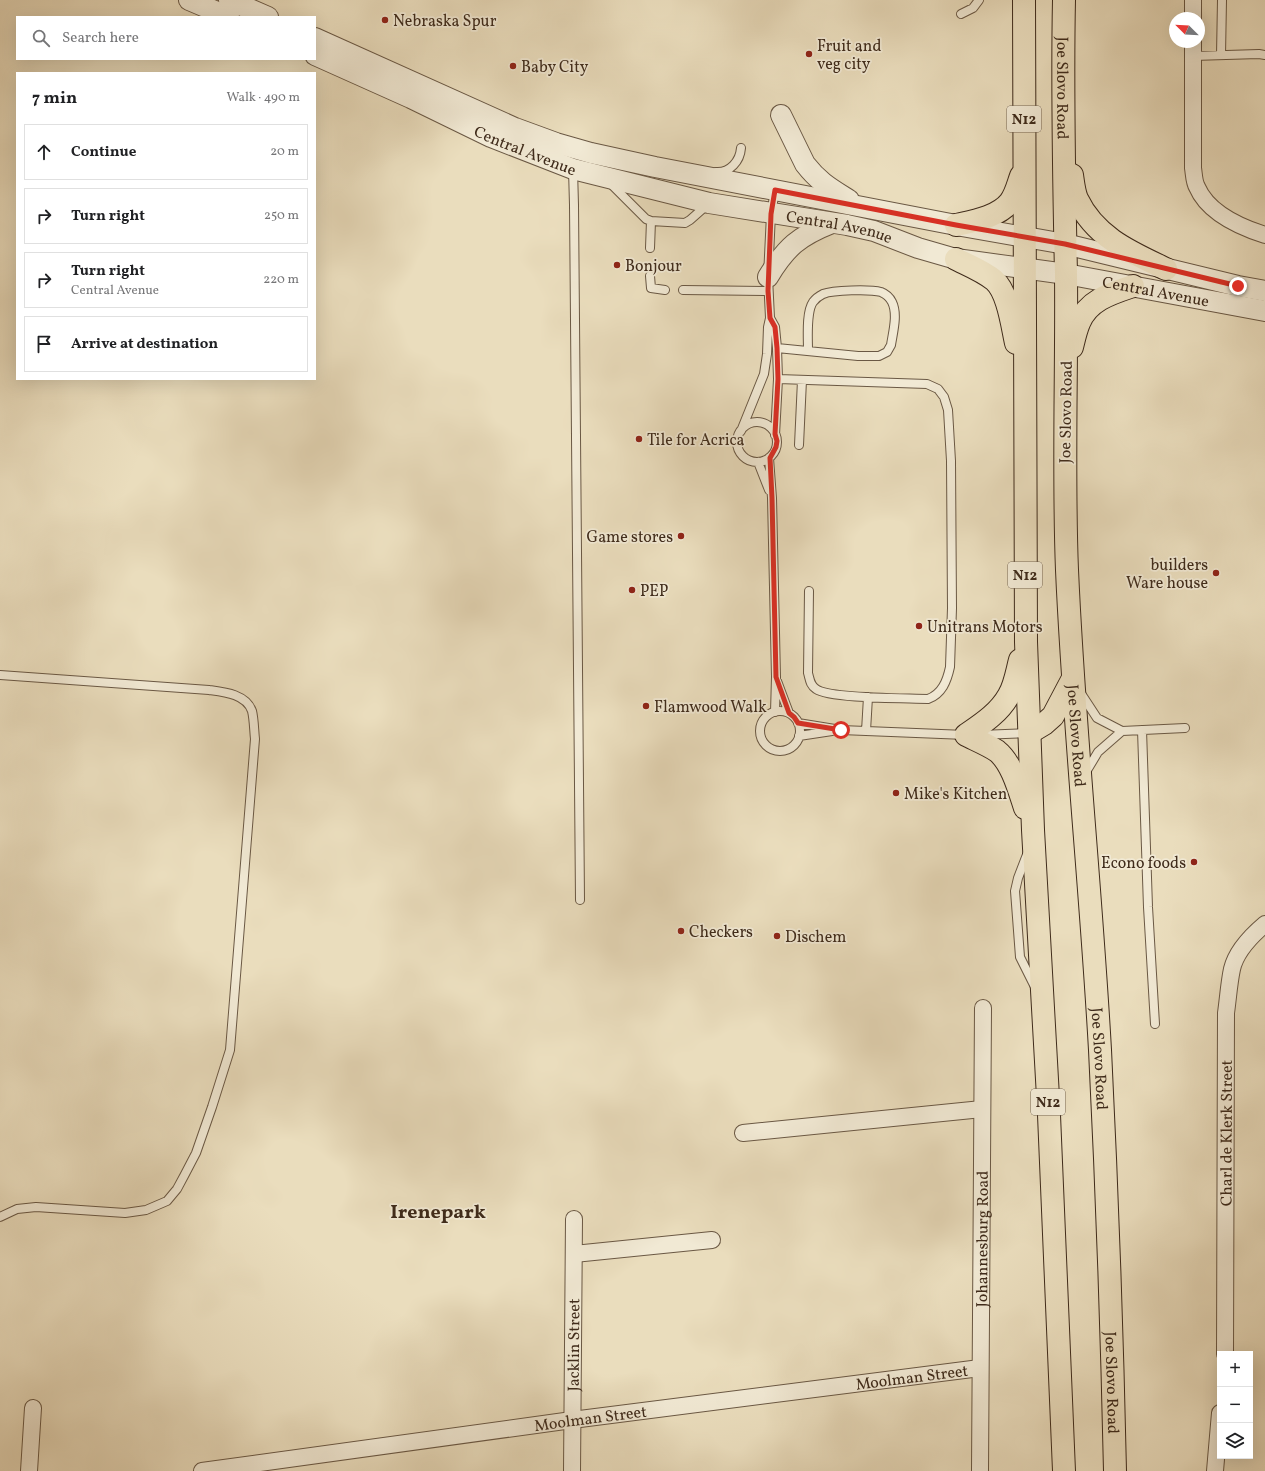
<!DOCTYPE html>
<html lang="en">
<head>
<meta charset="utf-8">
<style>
  body { margin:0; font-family:Vollkorn,serif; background:#f2f2f2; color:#202124 }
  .controls { position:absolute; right:12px; bottom:12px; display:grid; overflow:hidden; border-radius:0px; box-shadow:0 4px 16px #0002 }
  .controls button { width:36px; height:36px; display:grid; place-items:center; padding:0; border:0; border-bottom:1px solid #e0e0e0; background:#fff; color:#202124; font:20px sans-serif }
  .compass { position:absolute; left:1169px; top:12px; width:36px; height:36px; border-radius:50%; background:#fff; box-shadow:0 4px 16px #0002; rotate:294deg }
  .stop { position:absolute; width:12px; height:12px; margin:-9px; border:3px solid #d93025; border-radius:50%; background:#fff }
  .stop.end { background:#d93025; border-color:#fff; box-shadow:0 1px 4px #0008 }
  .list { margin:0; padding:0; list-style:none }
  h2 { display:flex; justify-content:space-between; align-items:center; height:52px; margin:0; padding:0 16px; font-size:17px }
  h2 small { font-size:13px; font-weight:400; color:#757577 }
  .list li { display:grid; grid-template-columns:26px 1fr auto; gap:12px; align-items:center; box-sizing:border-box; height:56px; margin:0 8px 8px; padding:0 8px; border:1px solid #e0e0e0; border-radius:0px }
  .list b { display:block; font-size:15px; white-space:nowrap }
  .list p { margin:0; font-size:13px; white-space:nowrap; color:#757577 }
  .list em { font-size:13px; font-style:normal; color:#757577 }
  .icon { flex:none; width:22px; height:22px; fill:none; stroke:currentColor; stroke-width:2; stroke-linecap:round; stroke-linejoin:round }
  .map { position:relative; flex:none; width:1265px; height:1471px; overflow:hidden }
  .search { position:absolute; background:#fff; box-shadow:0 4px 16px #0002; left:16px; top:16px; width:300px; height:44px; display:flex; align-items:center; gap:10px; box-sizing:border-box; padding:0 14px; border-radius:0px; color:#757577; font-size:15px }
  .panel { position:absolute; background:#fff; box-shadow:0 4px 16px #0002; left:16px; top:72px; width:300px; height:308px; border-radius:0px }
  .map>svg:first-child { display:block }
</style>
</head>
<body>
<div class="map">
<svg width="1265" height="1471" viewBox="0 0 1265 1471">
  <rect width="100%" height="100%" fill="#eaddbd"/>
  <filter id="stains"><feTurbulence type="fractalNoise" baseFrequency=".005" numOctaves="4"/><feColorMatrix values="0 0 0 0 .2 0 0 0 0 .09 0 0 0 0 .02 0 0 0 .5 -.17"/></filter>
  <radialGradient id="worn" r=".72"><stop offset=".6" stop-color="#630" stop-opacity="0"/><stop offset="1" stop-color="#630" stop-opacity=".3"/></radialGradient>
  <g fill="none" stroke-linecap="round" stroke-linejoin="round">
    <!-- service casing -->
    <g stroke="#6a5844" stroke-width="10">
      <path id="service" d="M961 14 973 8 979 0
        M1221 55 1222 0
        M1193 56 1259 54 1265 55
        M573 169 574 205 580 900
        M716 172C730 173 740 161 741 148
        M610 183 646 219 651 221 685 223 690 220 707 205
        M650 248 651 221
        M650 276 651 288 665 290
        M683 290 768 291
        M770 318 775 327 777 348 778 379 775 435
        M777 348 858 356H879L887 352 891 345C893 332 898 314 892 302 890 298 886 294 881 292 870 289 833 290 823 294 819 296 816 298 813 302 806 312 808 337 808 350
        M778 379 927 384 938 389 944 397 948 410 951 461 952 608 950 667C947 681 942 694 928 699 907 698 830 699 816 689 810 685 810 680 808 673L809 591
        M737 442a20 20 0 1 1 40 0a20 20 0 1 1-40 0Z
        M741 431 764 374 767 354 768 327 770 318 768 277 771 214 775 191
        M799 445 802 380
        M769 458 772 498 776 677 775 712
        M758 462 769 490
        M0 675 209 690C224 692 246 694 252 711 254 719 254 730 255 739L230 1050 212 1107 196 1153 184 1176 177 1189 167 1201 146 1210 125 1213 36 1207 17 1209 0 1217
        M777 681 789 713
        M1080 692 1097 718 1122 731 1185 728
        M760 731a20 20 0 1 1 40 0a20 20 0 1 1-40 0Z
        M798 723 841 730 966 735
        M1142 730 1148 907 1155 1024
        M866 731 868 697
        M980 735 1028 733
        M799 736 832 731
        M1086 772 1098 752 1122 731
        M1028 852 1018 878 1015 891 1020 957 1035 987"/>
    </g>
    <!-- minor casing -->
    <g stroke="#6a5844" stroke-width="18">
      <g id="minor">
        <path d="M1193 18V0"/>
        <path d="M1193 42V168C1194 174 1194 182 1197 187 1208 213 1240 227 1265 235"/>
        <path d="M743 1133 982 1109"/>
        <path d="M574 1254 712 1240"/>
        <path id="s1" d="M1225 1354 1226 1013C1228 999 1229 983 1232 969 1236 951 1252 935 1265 924"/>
        <path d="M29 1471 33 1408"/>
        <path id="s2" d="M202 1471 572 1420 980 1368"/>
        <path id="s3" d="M572 1471 574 1219"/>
        <path id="s4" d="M980 1471 983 1008"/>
        <path d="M1215 1471 1220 1413"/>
      </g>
    </g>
    <!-- tertiary casing -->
    <g stroke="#6a5844" stroke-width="22">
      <g id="tertiary">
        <path d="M189 0 229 17"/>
        <path d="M229 0 268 17"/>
        <path d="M315 38 515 128 556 143 591 153 655 167 956 225 1065 244 1238 286 1265 291"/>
        <path id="s5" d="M315 55 411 98 491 137 573 169 709 203 847 225 874 231 918 248 956 259 1066 274 1265 311"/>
        <path d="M781 115 805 164C819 182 830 188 849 200"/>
        <path d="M768 277C786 247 799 236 832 223"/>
      </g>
    </g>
    <!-- trunk casing -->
    <g stroke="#3f2b1b" stroke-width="24">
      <g id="trunk">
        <path d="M1024 0 1026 642 1033 830 1049 1115 1064 1471"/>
        <path id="s6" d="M1064 0C1062 91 1064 182 1066 274 1067 372 1063 471 1067 570 1074 730 1091 889 1100 1050 1107 1190 1112 1331 1115 1471"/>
        <path d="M1072 175C1073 182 1074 192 1077 199 1095 237 1130 252 1166 269"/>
        <path d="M956 225C974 221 998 217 1010 202 1016 194 1018 184 1021 176"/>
        <path d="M956 259C968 265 983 271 994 280 1008 292 1012 325 1016 343"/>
        <path d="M1072 347C1074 339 1076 330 1079 323 1088 300 1112 293 1133 286"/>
        <path d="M1020 660C1017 671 1015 685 1009 695 999 713 982 724 966 735 976 740 988 745 997 751 1012 763 1019 790 1025 808"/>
        <path d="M1029 733 1044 724 1053 716 1072 680"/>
      </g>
    </g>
    <!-- service -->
    <use href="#service" stroke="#f1e9d4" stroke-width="8"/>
    <!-- minor -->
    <use href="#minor" stroke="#f1e9d4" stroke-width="16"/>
    <!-- tertiary -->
    <use href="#tertiary" stroke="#f1e9d4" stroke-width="20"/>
    <!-- trunk -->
    <use href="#trunk" stroke="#eaddbd" stroke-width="22"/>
  </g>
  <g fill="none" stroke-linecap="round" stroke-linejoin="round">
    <!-- route -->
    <path stroke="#d93025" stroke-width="5" d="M841 730 798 723 794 717 789 713 776 677 772 498 770 458 776 447 777 441 775 434 778 379 777 348 775 327 770 318 768 291 771 214 775 190 956 225 1065 244 1238 286"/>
  </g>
  <!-- markers -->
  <g fill="#8f2418" stroke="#f1e9d4" stroke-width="1.5">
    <circle cx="385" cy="20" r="4"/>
    <circle cx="809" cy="54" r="4"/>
    <circle cx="513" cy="66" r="4"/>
    <circle cx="617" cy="265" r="4"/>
    <circle cx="639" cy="439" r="4"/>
    <circle cx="681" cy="536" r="4"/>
    <circle cx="1216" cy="573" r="4"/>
    <circle cx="632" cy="590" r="4"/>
    <circle cx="919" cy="626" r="4"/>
    <circle cx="646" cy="706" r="4"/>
    <circle cx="896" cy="793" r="4"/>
    <circle cx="1194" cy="862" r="4"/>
    <circle cx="681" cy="931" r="4"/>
    <circle cx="777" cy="936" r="4"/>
  </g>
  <g text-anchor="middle" stroke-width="3.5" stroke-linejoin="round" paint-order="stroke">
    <!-- shield labels -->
    <g fill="#f1e9d4" stroke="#746452" stroke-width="1">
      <rect x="1007" y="106" width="34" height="26" rx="3"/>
      <rect x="1008" y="562" width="34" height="26" rx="3"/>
      <rect x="1031" y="1089" width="34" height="26" rx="3"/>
    </g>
    <g font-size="15" font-weight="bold" fill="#3f2b1b">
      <text x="1024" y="124">N12</text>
      <text x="1025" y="580">N12</text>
      <text x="1048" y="1107">N12</text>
    </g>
    <!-- poi labels -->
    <g font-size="16" fill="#3f2b1b" stroke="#f1e9d4" text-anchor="start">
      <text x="393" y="26">Nebraska Spur</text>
      <text x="817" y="51">Fruit and<tspan x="817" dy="18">veg city</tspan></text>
      <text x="521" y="72">Baby City</text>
      <text x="625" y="271">Bonjour</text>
      <text x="647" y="445">Tile for Acrica</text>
      <text x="673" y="542" text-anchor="end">Game stores</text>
      <text x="1208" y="570" text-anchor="end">builders<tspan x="1208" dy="18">Ware house</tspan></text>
      <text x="640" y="596">PEP</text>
      <text x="927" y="632">Unitrans Motors</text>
      <text x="654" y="712">Flamwood Walk</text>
      <text x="904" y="799">Mike's Kitchen</text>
      <text x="1186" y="868" text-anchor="end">Econo foods</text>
      <text x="689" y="937">Checkers</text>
      <text x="785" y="942">Dischem</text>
    </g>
    <!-- street labels -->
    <g font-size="16" fill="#3f2b1b" stroke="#f1e9d4">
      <text dy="6" stroke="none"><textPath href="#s6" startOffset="88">Joe Slovo Road</textPath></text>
      <text dy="6" stroke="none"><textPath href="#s5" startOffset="231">Central Avenue</textPath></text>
      <text dy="6" stroke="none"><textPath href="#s5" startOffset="555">Central Avenue</textPath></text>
      <text dy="6" stroke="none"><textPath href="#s5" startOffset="879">Central Avenue</textPath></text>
      <text transform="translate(1065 412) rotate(-89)" y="6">Joe Slovo Road</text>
      <text dy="6" stroke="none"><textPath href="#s6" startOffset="736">Joe Slovo Road</textPath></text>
      <text dy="6" stroke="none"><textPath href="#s6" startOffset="1060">Joe Slovo Road</textPath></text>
      <text dy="6" stroke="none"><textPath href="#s1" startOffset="221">Charl de Klerk Street</textPath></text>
      <text dy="6" stroke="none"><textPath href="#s4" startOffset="232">Johannesburg Road</textPath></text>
      <text dy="6" stroke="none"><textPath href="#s3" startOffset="126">Jacklin Street</textPath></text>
      <text dy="6" stroke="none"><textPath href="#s2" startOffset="716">Moolman Street</textPath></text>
      <text dy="6" stroke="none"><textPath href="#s6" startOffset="1384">Joe Slovo Road</textPath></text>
      <text dy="6" stroke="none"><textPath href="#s2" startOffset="392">Moolman Street</textPath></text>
    </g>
    <!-- district labels -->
    <g font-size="20" font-weight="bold" fill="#3f2b1b" stroke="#f1e9d4">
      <text x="438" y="1218">Irenepark</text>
    </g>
  </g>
  <rect width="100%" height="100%" filter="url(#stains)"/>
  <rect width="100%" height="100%" fill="url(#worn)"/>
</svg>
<div class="controls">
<button>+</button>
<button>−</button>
<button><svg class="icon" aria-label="layers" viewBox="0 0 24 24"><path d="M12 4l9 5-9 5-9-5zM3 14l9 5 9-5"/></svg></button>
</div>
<svg class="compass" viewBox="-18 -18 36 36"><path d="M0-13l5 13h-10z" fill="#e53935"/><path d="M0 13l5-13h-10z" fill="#757577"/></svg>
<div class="stop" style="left:841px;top:730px"></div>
<div class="stop end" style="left:1238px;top:286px"></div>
<div class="search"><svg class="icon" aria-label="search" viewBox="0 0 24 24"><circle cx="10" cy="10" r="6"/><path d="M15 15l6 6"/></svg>Search here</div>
<section class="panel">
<h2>7 min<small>Walk · 490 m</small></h2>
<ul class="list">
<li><svg class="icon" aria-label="ahead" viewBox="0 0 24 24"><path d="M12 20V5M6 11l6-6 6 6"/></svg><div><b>Continue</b></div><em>20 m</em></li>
<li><svg class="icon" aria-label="right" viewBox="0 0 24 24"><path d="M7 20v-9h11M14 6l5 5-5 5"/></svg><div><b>Turn right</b></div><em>250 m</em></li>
<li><svg class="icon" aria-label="right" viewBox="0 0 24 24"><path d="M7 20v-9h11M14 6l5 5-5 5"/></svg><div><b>Turn right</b><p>Central Avenue</p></div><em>220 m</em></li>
<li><svg class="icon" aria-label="arrive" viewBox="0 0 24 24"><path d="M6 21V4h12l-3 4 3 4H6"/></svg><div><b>Arrive at destination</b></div></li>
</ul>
</section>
</div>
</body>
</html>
